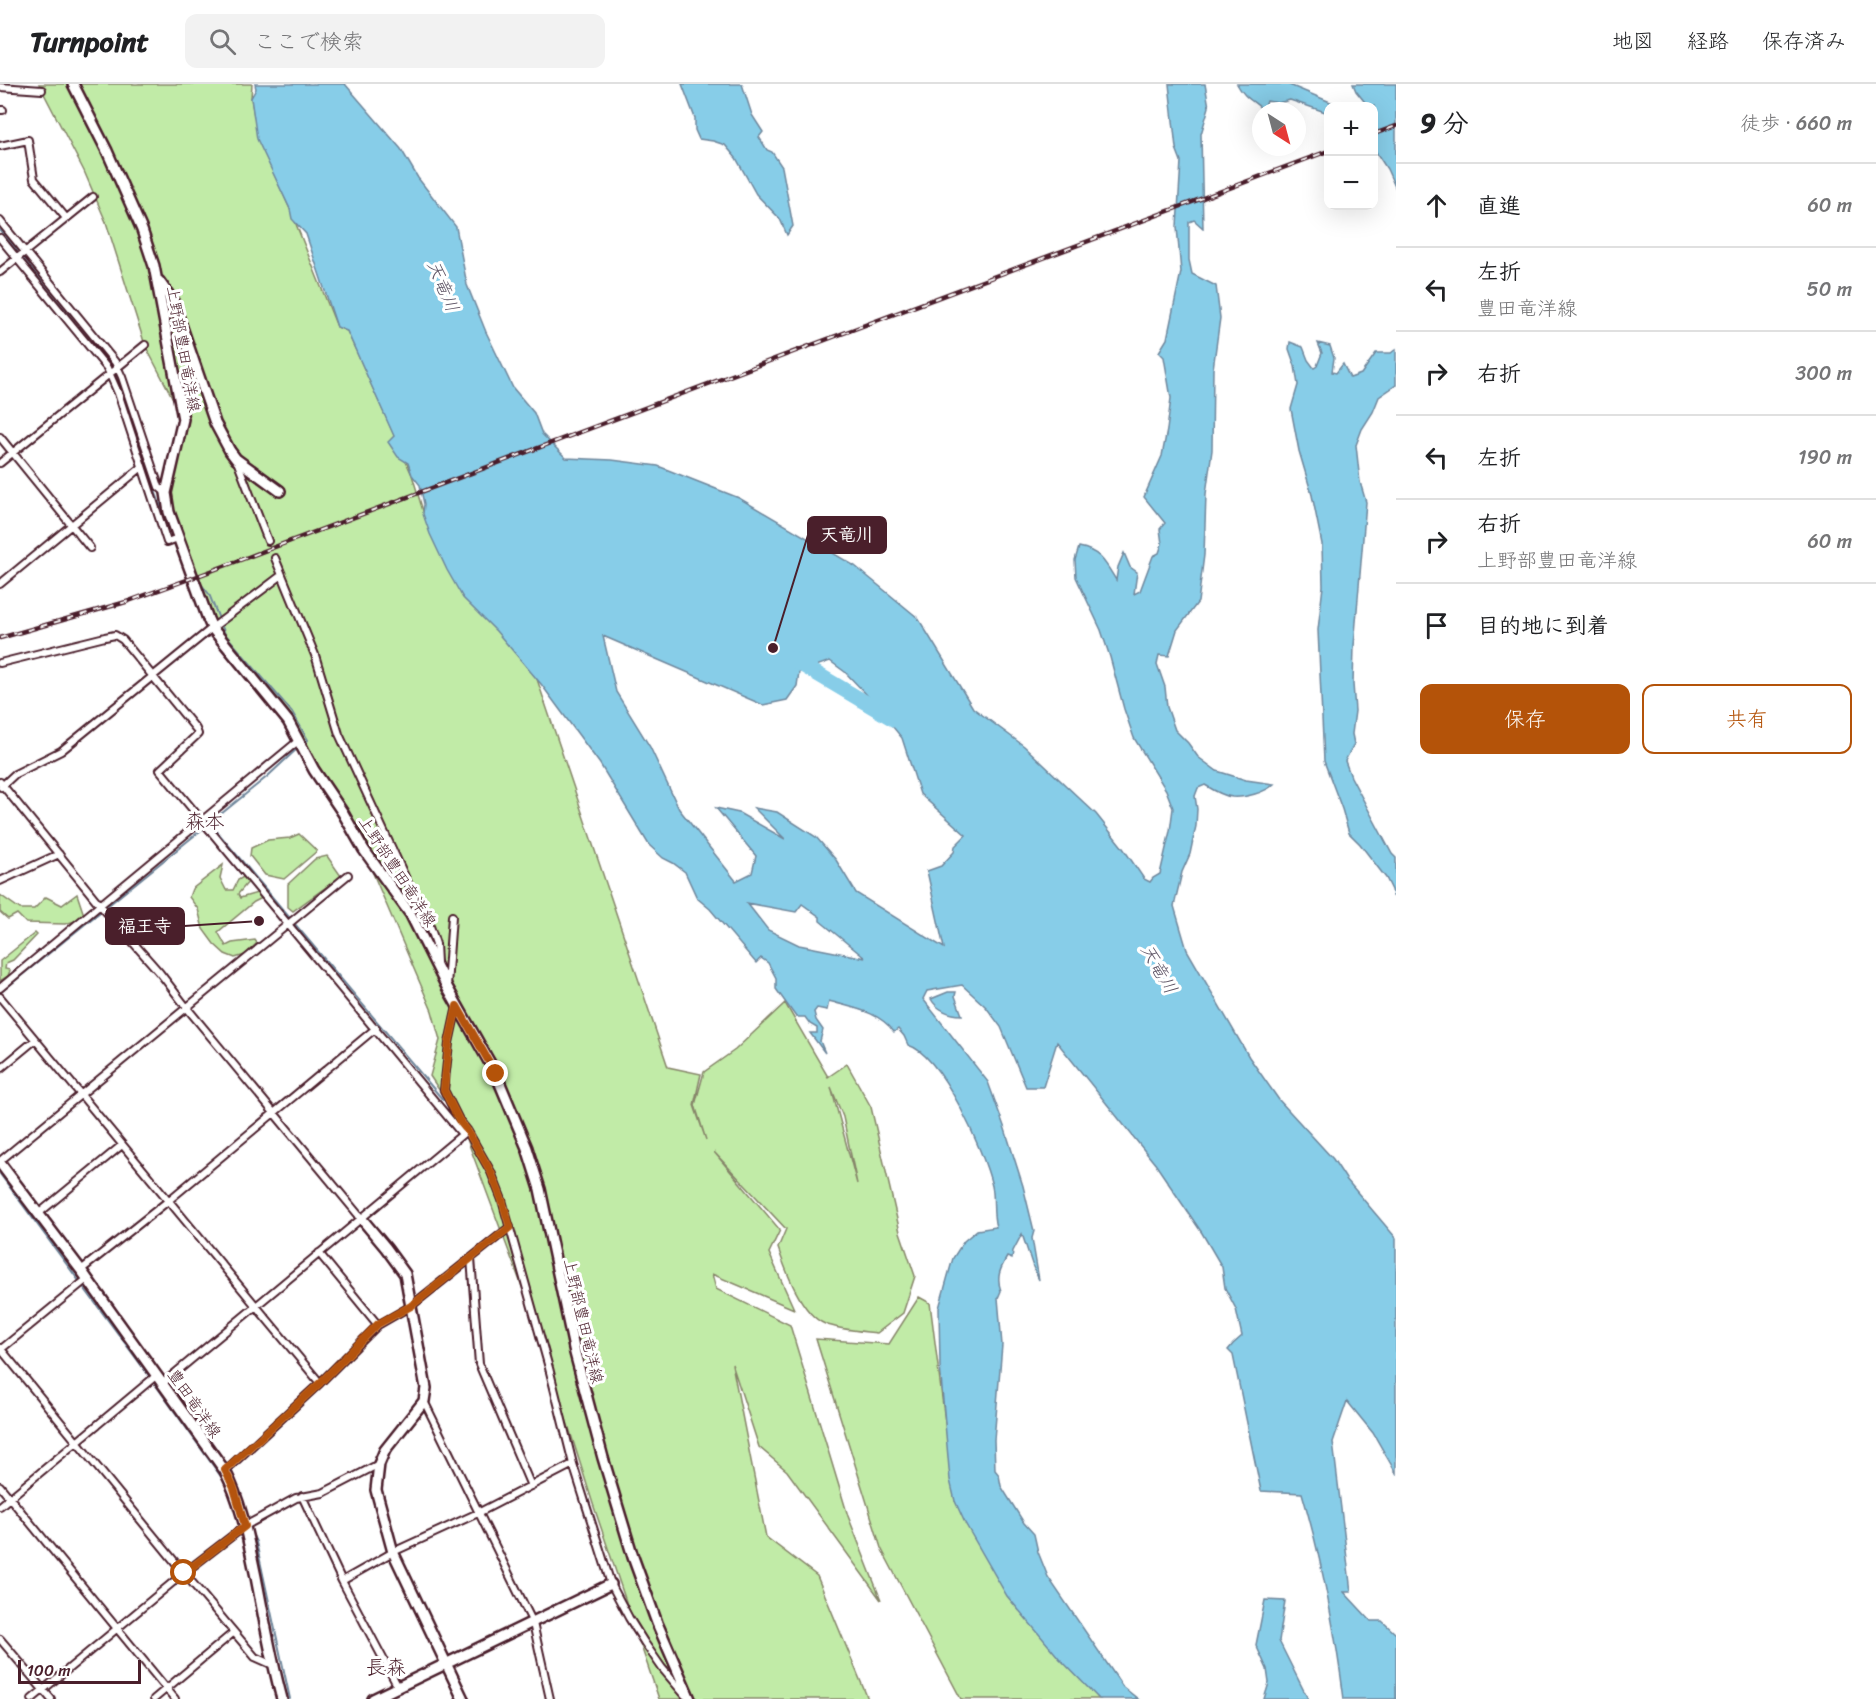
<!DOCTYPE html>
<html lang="ja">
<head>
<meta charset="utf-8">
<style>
  body { margin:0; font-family:Sriracha,"Klee One",sans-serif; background:#f2f2f2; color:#202124 }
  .controls { position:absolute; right:18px; top:18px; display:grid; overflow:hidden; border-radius:12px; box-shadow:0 6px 24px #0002 }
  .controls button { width:54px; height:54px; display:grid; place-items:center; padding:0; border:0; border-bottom:2px solid #e0e0e0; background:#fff; color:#202124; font:30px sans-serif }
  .compass { position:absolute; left:1252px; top:18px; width:54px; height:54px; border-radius:50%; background:#fff; box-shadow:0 6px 24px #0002; rotate:144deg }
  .scale { position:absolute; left:18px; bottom:15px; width:123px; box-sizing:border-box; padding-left:6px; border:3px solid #4a1f2b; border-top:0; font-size:16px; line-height:21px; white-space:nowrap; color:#4a1f2b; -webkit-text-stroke:4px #fff; paint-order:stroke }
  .stop { position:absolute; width:18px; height:18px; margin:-14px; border:4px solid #b45309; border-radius:50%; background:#fff }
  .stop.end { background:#b45309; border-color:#fff; box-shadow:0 2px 6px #0008 }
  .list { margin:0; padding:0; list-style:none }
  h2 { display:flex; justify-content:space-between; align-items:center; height:78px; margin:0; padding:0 24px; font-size:26px }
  h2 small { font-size:20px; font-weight:400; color:#757577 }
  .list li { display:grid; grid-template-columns:39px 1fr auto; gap:18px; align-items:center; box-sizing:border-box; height:84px; padding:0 24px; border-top:2px solid #e0e0e0 }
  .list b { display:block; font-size:22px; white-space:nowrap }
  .list p { margin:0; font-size:20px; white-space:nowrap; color:#757577 }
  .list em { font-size:20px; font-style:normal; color:#757577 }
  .actions { display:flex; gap:12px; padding:18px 24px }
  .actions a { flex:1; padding:14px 0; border:2px solid #b45309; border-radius:12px; text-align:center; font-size:21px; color:#b45309 }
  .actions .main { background:#b45309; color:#fff }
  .icon { flex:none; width:33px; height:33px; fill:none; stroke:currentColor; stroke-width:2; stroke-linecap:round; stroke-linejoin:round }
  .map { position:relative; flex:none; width:1396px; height:1615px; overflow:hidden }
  header { display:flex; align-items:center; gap:36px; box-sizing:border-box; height:84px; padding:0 30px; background:#fff; border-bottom:2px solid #e0e0e0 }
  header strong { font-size:28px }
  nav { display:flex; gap:33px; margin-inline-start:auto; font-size:21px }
  .search { width:420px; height:54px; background:#f2f2f2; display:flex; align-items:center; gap:15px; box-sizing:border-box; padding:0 21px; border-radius:12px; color:#757577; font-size:22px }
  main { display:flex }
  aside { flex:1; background:#fff }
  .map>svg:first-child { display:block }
</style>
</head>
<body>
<header>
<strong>Turnpoint</strong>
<div class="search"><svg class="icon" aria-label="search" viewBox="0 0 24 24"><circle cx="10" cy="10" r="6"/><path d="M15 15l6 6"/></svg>ここで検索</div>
<nav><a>地図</a><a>経路</a><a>保存済み</a></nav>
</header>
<main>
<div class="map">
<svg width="1396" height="1615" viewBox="0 0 1396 1615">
  <rect width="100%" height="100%" fill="#fff"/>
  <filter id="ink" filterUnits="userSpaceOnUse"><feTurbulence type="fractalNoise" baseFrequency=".0167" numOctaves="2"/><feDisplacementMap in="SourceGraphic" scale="12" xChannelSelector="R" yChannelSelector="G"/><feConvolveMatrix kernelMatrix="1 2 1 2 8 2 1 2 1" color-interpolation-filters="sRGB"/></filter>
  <g filter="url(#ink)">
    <!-- green -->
    <path fill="#c1eba7" stroke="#868569" stroke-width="1.5" fill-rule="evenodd" d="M39 0H252L251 14 258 55 290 125 337 243 347 247 412 391 427 440 537 595 668 983 701 990 694 1021 706 1056 695 1021 704 988 735 966 785 919 828 993 847 980 871 1023 900 1148 915 1192 903 1229 877 1249C860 1247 841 1246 825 1240 801 1230 786 1187 778 1164L786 1145 714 1068 780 1146 769 1169 794 1225 712 1190 716 1205 790 1241 848 1432 881 1516 787 1387 759 1363 732 1280 766 1453 817 1492 868 1615H659L593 1420 537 1243 461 1039 430 992 440 956 432 927 360 759 283 631 204 526 177 449 167 404 183 334 145 261 106 138 84 87ZM831 1003 843 1033 857 1100Z
      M299 750 317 767 284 795 265 791 250 772 251 764 268 756 290 754Z
      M327 772 341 792 293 827 288 823V800L315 775Z
      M223 781 220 794 226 806H233L238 796 245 792 249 797 238 810 240 814 257 809 262 814 254 818 218 848 226 862 232 859 255 856 257 859 245 871 235 874 225 870 214 860 203 845 198 825 189 813 192 805Z
      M77 810 85 834 65 840 26 839 17 830 8 835 0 828V811L20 825H34L46 813 62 821Z
      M35 849 37 851 13 876 6 879 5 885 10 886 8 892 0 897V877Z
      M919 1213 930 1219 955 1417 1100 1615H961L881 1464 816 1255 889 1260Z"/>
    <!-- water -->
    <path fill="#87cde8" stroke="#6f879c" stroke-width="1.5" fill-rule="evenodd" d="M255 0H345L401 65 418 94 456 143 467 201 486 248 513 304 534 329 542 350 566 374 612 376 658 382 739 414 855 482 918 534 973 624 1024 662 1096 730 1123 764 1144 795 1150 798 1153 794 1160 790 1170 747 1173 724 1166 706 1134 654 1124 625 1110 573 1101 546 1076 493 1075 476 1079 463C1100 467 1105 478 1116 496L1118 483 1124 469 1130 483 1137 488 1134 510 1140 507 1153 472 1159 469 1162 460 1160 445 1165 439 1144 413 1162 372 1167 346 1171 314 1164 273 1159 268 1167 255 1181 188 1177 143 1181 77 1176 64 1169 0H1205L1209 23 1201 50 1203 144 1194 136 1189 138V176L1192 190 1216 202 1220 234 1213 285 1212 366 1206 410 1204 471 1198 518 1177 546 1169 572 1159 571 1157 580 1165 603 1167 623 1175 646 1188 659 1198 673 1217 687 1246 696 1274 700C1265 709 1244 714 1232 713 1223 712 1213 706 1205 701L1198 704 1195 712 1197 725 1196 742 1190 770 1182 788 1174 822 1187 866 1249 973 1279 1016 1333 1075 1346 1095 1396 1154V1389L1373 1349 1347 1317 1333 1358 1351 1508H1344L1371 1537H1382L1396 1550V1615H1344C1335 1546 1322 1476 1302 1409L1261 1407 1233 1271 1228 1266 1233 1260 1242 1252 1236 1225 1225 1204 1222 1183 1202 1149 1156 1081 1057 958 1043 1003H1026L1001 943 986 923 962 901 927 907 923 915 988 998 1005 1045 1023 1102 1034 1147 1032 1154 1039 1196 1033 1183 1022 1150 1013 1167 1012 1175 1007 1173C1000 1185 996 1193 1001 1207L998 1214 1002 1261 994 1356 995 1386 999 1391 1001 1402 1024 1439 1034 1450 1038 1468 1048 1493 1123 1603 1138 1615H1099L1059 1574 1007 1512 965 1439 955 1417 950 1396 940 1282 939 1224 953 1174 964 1157 977 1146 996 1143C992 1130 995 1115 992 1102 984 1068 942 971 908 961L904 952 898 945 894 948C879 927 852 924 829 917L827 926 817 924 814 928 816 936 823 946 820 957 825 969 810 949H817V944L810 940 805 933H796L776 905V894L768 879 761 874 756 879 710 825 697 814 685 788 673 779 663 774 649 761 600 680 541 600 496 547 463 514 447 486 430 450 423 430 424 420 420 401 412 391 408 379 398 373 388 358 394 352 347 247 337 243 306 150 292 135 290 125 257 55 251 14 256 5ZM603 552 763 621 787 616 797 602 799 588 830 577 845 588 866 610 902 654 920 710 966 751 955 762 954 768 941 782 927 787 944 864 856 809 836 776 816 753 777 728 754 724 785 755 739 729 716 724 756 772 752 789 736 797 679 725 650 663 616 608ZM747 819 796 828 802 820 820 833V837L865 874 799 861 768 846Z
      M682 0H742L752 31 763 48 759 53 767 66 772 68 782 83 793 142 787 151 780 135 756 110 736 74 725 61 713 57 699 55 695 46V34Z
      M1237 0H1287L1340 22H1328V29L1290 16 1278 19 1267 17 1265 23 1267 27H1264C1253 16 1245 15 1237 0Z
      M1353 0H1396V105L1387 85 1374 65V22H1368L1356 7Z
      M1290 258 1303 263 1308 276 1314 284 1317 282 1322 269 1318 259 1330 262 1334 274 1332 288 1336 289 1343 280 1350 294 1361 290 1376 269H1391L1396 265V301L1379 313 1373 328 1362 345 1356 361 1360 398 1366 418 1354 562 1353 600 1355 627 1352 650 1354 660 1345 677 1351 693 1392 770 1396 774V814L1393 812 1392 806 1386 794 1360 760 1349 749 1342 725 1324 677 1318 546 1323 502 1322 460 1312 411 1299 367 1291 325 1298 301 1295 282 1289 265Z
      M948 908H956L955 912 962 931C950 931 937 926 931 915Z
      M1265 1516 1285 1517 1279 1557 1308 1615H1264L1269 1599 1267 1585 1256 1561Z"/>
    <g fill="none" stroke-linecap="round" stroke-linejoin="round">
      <!-- stream -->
      <path stroke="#6f879c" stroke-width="2" d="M0 146 111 283 117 295 147 385 180 474 183 478
        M198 496 209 510 225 550 292 628 308 656 304 660
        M209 738 443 1016
        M0 909 268 692 299 663
        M0 1090 147 1289 227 1401
        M250 1446 256 1458 290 1615"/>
      <!-- river -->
      <path stroke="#87cde8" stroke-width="15" d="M792 575 895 636"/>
      <!-- street casing -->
      <g stroke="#4a1f2b" stroke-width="10">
        <path id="street" d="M0 3 42 6
          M0 26H3
          M0 62 28 56 34 95 66 134
          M0 137 115 278 122 293 159 403 166 409
          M0 154 107 284 118 309 167 458 178 454
          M0 188 93 113
          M0 353 90 464
          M237 377 268 457
          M0 379 145 261
          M275 474 315 571 339 650 414 812 430 842 436 860 437 879
          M0 500 142 383
          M0 579 105 553 115 551 123 556 196 645 198 650 160 686 462 1050
          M0 698 100 821 160 889 187 924 361 1134
          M1 703 15 690 61 667 212 544 282 491
          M0 797 59 770
          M447 902 452 832
          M0 904 298 657
          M0 913 256 1222 464 1049
          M457 922 449 959 444 1006 459 1036 467 1046 491 1088 502 1116 549 1284 573 1380 611 1500 629 1534 644 1558 662 1584 685 1611
          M0 985 35 956
          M0 1077 348 791
          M38 1130 122 1061
          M319 1169 378 1241
          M471 1174 479 1280 531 1402
          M81 1186 168 1117 376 944
          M0 1264 184 1489 255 1573 273 1581
          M0 1266 87 1195
          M163 1299 256 1222 320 1299
          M424 1317 533 1539 550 1615
          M225 1387 320 1299 378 1241 411 1222 510 1143
          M0 1402 175 1615
          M302 1412 342 1497 398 1603
          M0 1422 157 1291
          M342 1497 393 1468 478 1429 573 1380
          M0 1555 51 1615
          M32 1615 184 1489 245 1442 296 1414 323 1409 379 1380
          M154 1615 234 1548"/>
      </g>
      <!-- secondary casing -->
      <g stroke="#4a1f2b" stroke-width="14">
        <path id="secondary" d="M73 0 107 67 142 146 154 182 183 335 166 409 169 428 208 535 212 544 288 637 314 686 343 729 364 766 411 831 447 903 496 990 527 1064 540 1105 575 1269 603 1374 633 1473 657 1539 690 1615
          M159 197 173 217 215 339 230 367 236 375 280 407
          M0 1079 81 1186 225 1387C242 1420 248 1456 256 1493 264 1534 271 1575 282 1615
          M361 1134 386 1164 405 1190 426 1304 424 1317 385 1366 379 1380 376 1406 393 1468 463 1615
          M373 1615 611 1500"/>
      </g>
      <!-- street -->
      <use href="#street" stroke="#fff" stroke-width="6"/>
      <!-- secondary -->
      <use href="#secondary" stroke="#fff" stroke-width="9"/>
      <!-- rail casing -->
      <g stroke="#4a1f2b" stroke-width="4.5">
        <path id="rail" d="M1374 50 1396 42
          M0 554 126 518 203 490 1328 67"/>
      </g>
      <!-- rail -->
      <use href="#rail" stroke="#fff" stroke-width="2" stroke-dasharray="7" stroke-linecap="butt"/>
    </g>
  </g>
  <g fill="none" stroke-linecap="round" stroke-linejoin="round" filter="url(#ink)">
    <!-- route -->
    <path stroke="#b45309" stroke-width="8" d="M184 1489 245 1442 234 1404 225 1386 320 1299 378 1240 411 1222 510 1143 502 1116 491 1088 467 1046 459 1036 444 1006 449 959 457 922 496 990"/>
  </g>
  <g text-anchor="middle" stroke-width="6" stroke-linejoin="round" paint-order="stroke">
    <!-- street labels -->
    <g font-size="16" fill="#4a1f2b" stroke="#fff">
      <text transform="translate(184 265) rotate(80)" y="6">上野部豊田竜洋線</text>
      <text transform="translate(398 787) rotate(57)" y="6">上野部豊田竜洋線</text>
      <text transform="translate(584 1237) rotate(77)" y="6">上野部豊田竜洋線</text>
      <text transform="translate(195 1319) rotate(55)" y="6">豊田竜洋線</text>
    </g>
    <!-- water labels -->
    <g font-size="18" font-style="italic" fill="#5c5364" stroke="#fff">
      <text transform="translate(443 202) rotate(67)" y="6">天竜川</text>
      <text transform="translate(1159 885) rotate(60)" y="6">天竜川</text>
    </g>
    <!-- quarter labels -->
    <g font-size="20" fill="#4a1f2b" stroke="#fff">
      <text x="205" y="744">森本</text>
      <text x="386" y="1590">長森</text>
    </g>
  </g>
  <!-- callouts -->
  <path fill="none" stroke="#4a1f2b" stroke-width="2" d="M773 564L808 451M259 837L184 842"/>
  <g fill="#4a1f2b" stroke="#fff" stroke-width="2">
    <circle cx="773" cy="564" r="6"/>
    <circle cx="259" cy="837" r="6"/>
  </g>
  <g fill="#4a1f2b" stroke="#4a1f2b" stroke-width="2">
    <rect x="808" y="433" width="78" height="36" rx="6"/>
    <rect x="106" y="824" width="78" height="36" rx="6"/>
  </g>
  <g font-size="18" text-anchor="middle" font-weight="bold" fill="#fff">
    <text x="847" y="457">天竜川</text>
    <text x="145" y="848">福王寺</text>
  </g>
</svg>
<div class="controls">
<button>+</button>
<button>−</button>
</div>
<svg class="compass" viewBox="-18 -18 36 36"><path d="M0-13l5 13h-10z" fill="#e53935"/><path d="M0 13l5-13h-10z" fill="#757577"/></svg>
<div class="scale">100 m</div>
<div class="stop" style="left:184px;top:1489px"></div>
<div class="stop end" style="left:496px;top:990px"></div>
</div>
<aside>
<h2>9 分<small>徒歩 · 660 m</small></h2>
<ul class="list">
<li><svg class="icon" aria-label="ahead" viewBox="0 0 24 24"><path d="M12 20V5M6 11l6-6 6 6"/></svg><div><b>直進</b></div><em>60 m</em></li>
<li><svg class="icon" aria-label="left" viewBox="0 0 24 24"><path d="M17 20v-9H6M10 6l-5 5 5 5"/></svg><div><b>左折</b><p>豊田竜洋線</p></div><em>50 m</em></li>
<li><svg class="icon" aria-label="right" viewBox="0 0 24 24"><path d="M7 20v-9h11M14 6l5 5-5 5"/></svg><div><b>右折</b></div><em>300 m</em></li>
<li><svg class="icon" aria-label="left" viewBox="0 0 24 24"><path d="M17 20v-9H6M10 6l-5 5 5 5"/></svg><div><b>左折</b></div><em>190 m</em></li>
<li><svg class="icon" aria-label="right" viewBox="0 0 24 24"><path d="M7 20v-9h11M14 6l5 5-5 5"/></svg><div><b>右折</b><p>上野部豊田竜洋線</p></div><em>60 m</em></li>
<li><svg class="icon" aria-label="arrive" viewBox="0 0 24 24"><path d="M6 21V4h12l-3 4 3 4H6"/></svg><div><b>目的地に到着</b></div></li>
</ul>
<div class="actions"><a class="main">保存</a><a>共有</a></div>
</aside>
</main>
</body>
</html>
